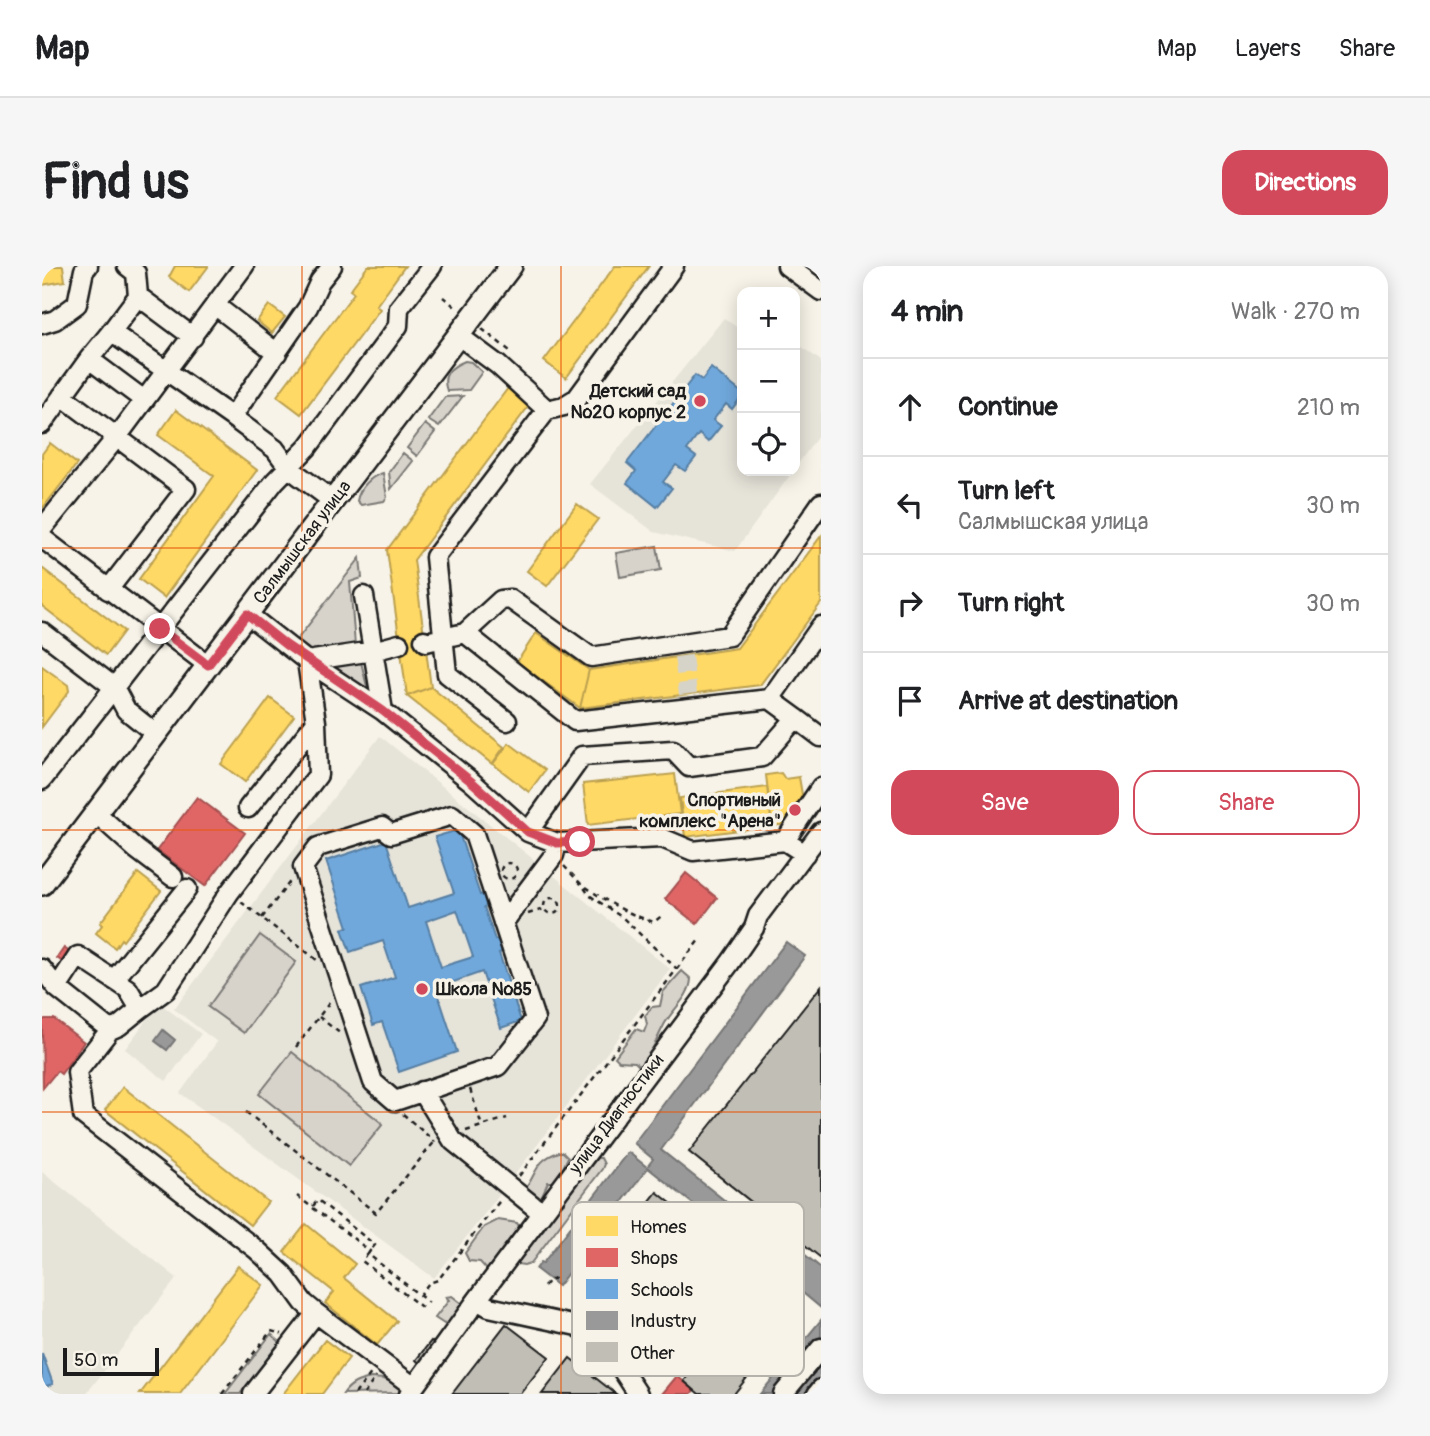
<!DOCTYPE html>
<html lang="en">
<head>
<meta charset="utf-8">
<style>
  body { margin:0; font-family:Pangolin,sans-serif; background:#f6f6f6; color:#202124 }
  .controls { position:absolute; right:21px; top:21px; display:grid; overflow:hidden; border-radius:14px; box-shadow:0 4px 18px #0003 }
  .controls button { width:63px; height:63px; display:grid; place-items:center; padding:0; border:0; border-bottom:2px solid #e0e0e0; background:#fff; color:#202124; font:35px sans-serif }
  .scale { position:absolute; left:21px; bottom:18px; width:96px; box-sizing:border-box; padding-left:7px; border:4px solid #1c1c1c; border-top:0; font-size:19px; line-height:24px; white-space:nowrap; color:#1c1c1c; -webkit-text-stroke:5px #f7f3e8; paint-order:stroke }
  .stop { position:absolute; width:21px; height:21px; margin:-16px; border:5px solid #d1495b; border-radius:50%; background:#fff }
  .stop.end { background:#d1495b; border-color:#fff; box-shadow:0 2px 7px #0008 }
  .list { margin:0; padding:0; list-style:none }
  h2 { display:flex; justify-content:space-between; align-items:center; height:91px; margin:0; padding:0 28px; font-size:30px }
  h2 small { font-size:23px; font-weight:400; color:#757577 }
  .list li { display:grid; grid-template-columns:46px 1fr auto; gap:21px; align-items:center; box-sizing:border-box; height:98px; padding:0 28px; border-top:2px solid #e0e0e0 }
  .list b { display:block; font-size:26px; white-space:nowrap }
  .list p { margin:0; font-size:23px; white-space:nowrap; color:#757577 }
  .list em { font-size:23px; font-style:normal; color:#757577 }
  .actions { display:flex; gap:14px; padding:21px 28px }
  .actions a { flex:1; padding:16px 0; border:2px solid #d1495b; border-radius:21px; text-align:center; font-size:24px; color:#d1495b }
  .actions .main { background:#d1495b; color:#fff }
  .icon { flex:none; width:38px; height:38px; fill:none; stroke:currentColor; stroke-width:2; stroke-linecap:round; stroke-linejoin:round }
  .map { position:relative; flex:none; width:779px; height:1128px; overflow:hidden; border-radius:21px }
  header { display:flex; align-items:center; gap:42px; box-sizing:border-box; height:98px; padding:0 35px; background:#fff; border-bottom:2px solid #e0e0e0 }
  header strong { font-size:33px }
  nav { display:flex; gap:38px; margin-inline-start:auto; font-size:24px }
  .intro { display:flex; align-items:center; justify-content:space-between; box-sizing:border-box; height:168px; padding:0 42px }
  h1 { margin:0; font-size:49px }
  .button { padding:18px 32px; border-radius:21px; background:#d1495b; color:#fff; font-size:24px; font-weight:700 }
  main { display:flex; gap:42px; padding:0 42px }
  aside { flex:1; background:#fff; border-radius:21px; box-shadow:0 4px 18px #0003 }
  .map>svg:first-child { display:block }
</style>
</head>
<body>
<header>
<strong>Map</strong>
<nav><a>Map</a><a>Layers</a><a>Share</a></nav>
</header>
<div class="intro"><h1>Find us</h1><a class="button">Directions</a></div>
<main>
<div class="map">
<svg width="779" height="1128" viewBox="0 0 779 1128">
  <rect width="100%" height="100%" fill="#f7f3e8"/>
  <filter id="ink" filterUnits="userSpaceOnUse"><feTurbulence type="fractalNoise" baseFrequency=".0143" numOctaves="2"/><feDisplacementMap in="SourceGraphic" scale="14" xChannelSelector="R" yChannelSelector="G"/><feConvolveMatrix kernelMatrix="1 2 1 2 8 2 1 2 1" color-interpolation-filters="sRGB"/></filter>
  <g filter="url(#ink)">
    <!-- built -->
    <path fill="#e6e3d9" d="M682 52 700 65V205H751L693 285 612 266 548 218Z
      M760 81 779 95V166L753 202V90Z
      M338 470 628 703 462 923 392 1012 138 827 175 776 132 743Z
      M117 737 159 768 124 815 83 783Z
      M0 906 135 1012 44 1128H0Z"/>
    <!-- green -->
    <path fill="#d7d3cb" stroke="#7a7874" stroke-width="2" d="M423 95 429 96 440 106 427 124 405 125C399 109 408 101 423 95Z
      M421 130 397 161 386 154 403 131Z
      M383 158 393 166 375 190 365 182Z
      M361 187 371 195 349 223 347 206Z
      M341 207 345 231 342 235 319 239 315 235C317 222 329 210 341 207Z
      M615 280 619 304 578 311 574 287Z
      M318 292 320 312 308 316 313 379 261 385 251 379Z
      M319 396 327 429 287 400Z
      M218 669 254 696 202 767 166 741Z
      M640 705 649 713C648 732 629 744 621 761 614 775 609 787 600 801H598L593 796 577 795 573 791 594 763 602 766 605 758 603 750 610 741 618 740 621 726Z
      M250 786 341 858 307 900 217 828Z
      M517 886H521L526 891 515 916H506L497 936 481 926C495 909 492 894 517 886Z
      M555 892H559L562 898 560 903 489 997 482 999 476 998 475 994 488 976 502 963 510 946 522 937 526 927Z
      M456 954 475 957 479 964 446 1005 438 996 427 995 423 987 442 961Z
      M410 1030 419 1037C417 1047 412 1055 402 1058L393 1052 407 1034 404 1031Z
      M229 1068 238 1076 198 1128H183Z
      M329 1112 342 1113 358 1120 359 1127 301 1128C309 1117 316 1115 329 1112Z"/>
    <!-- homes -->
    <path fill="#ffd966" stroke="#bba050" stroke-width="2" d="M0 0H21L23 15 0 19Z
      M133 0H166V1L147 26 127 11Z
      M326 0H363L334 40 338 43 259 148 235 130 312 27 308 24Z
      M573 0H607L524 112 502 95Z
      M227 39 243 51 230 67 215 55Z
      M466 122 489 137 372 294 389 421 365 430 345 284Z
      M134 144 215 204 122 332 97 313 172 210 116 169Z
      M8 177 35 198 0 243V188Z
      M535 238 556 253 505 320 485 305Z
      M779 270V337L718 419 538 442 547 404 695 382Z
      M0 302 82 365 64 389 0 340Z
      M494 367 547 404 538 442 475 396Z
      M0 400 26 419 27 425 0 461Z
      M389 421 462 481 450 498 365 430Z
      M228 432 252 450 203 516 179 498Z
      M467 477 503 504 487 526 451 498Z
      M739 507 743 513 757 511 761 534 743 558 730 560 724 509Z
      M633 508 638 548 546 559 541 518Z
      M725 521 730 560 643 571 638 532Z
      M96 607 119 625 81 675 79 673 73 682 54 667 60 659 58 657Z
      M81 821 226 936 208 959 63 844Z
      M264 958 313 998 302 1012 355 1055 335 1079 283 1037 292 1026 242 986Z
      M196 1000 221 1019 138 1128H98Z
      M283 1074 307 1092 280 1128H241Z"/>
    <!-- shops -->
    <path fill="#e06666" stroke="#a55050" stroke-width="2" d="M155 531 203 567 163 620 115 584Z
      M644 607 675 632 655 658 623 633Z
      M22 682 32 689 25 699 15 692Z
      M3 753H12L42 776 19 808 15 805 1 822 0 755Z
      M635 1110 652 1124 649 1128H620Z"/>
    <!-- schools -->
    <path fill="#6fa8dc" stroke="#567ea2" stroke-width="2" fill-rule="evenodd" d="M669 102 700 127V130L690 143 684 138 671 154 679 160 666 176 657 168 645 184 654 191 643 205 634 199 621 216 630 222 615 241 585 217 594 205 585 197 653 109 660 114Z
      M416 564 438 629 447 626 451 638 442 641 453 674 462 671 466 684 457 687 479 755 459 762 440 706 394 722 415 786 357 806 340 756 331 759 319 722 353 711 341 675 308 686 300 663 306 661 284 595 344 575 366 642 412 627 393 571ZM415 644 431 691 399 701 384 655Z
      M0 1087 11 1118 0 1121Z"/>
    <!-- industry -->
    <path fill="#999" stroke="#747474" stroke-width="2" d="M744 676 763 690 619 884 745 984 731 1002 605 901 611 893 592 877Z
      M121 764 133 774 125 784 113 775Z
      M586 886 606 902 516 1020 494 1003 499 996 501 997Z
      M750 978 779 1002V1042L731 1002Z
      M779 1054V1071L731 1128H718Z
      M779 1092V1113L766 1128H749Z"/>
    <!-- building -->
    <path fill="#c0beb5" stroke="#1c1c1c" stroke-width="2" d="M779 720V992L647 886Z
      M615 926 660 962 580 1064 534 1029Z
      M717 1020 754 1050 692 1128H657L642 1115Z
      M464 1058 507 1091 478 1128H410Z
      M389 1075 393 1078 378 1098 374 1094Z
      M528 1092 574 1128H500Z"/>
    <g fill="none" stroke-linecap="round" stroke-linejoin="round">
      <!-- minor-tunnel -->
      <path stroke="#d6d3c9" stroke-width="18" stroke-dasharray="18 9" stroke-linecap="butt" d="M641 390 646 428"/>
      <!-- minor casing -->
      <g stroke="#1c1c1c" stroke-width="23">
        <path id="minor" d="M85 0 94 7 96 30 151 71
          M290 0 278 15 266 41 190 151 233 183 247 202 291 235
          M745 0 779 25
          M96 30 69 66 190 151
          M174 40 235 87
          M0 58 13 54 35 38 42 4 46 0
          M417 70 456 99 505 144 393 291 405 408 465 455
          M47 93 69 66
          M20 130 144 223 66 324
          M505 144 522 140 535 132 632 0
          M0 158 47 93 102 134
          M0 263 75 171 202 0
          M0 272 166 399
          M322 330 341 445 430 516 486 566 515 577 620 572 651 585 743 575 763 588
          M205 348 265 395 331 385 357 378
          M0 366 72 421 84 444 114 468
          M423 367 459 334 468 333 549 391 687 370 779 237
          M382 374 384 376 423 367 533 455 728 433 779 360
          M265 395 341 445
          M754 452 779 471
          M0 514 233 215 266 181 356 60 357 42 390 0
          M206 542 274 456
          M54 547 94 583 131 611
          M410 549 432 568 493 753 456 800 353 835 331 816 261 601 276 581 340 561 349 568Z
          M486 566 540 490 631 484 647 501 720 491 754 452 728 433
          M743 575 779 521
          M461 657 512 589 515 577
          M0 703 15 722 68 764
          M72 714 145 623
          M15 722 36 690 86 723 98 743 77 760 68 764 35 806 41 849 215 984 241 1008 262 1037 274 1047 372 1121
          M98 743 124 724 187 627 276 509 274 456 265 395
          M380 825 411 875 500 947
          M435 1034 447 1041 535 1060 553 1072 569 1087 596 1128
          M211 1128 274 1047
          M367 1128 435 1034 688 697 712 662 716 650 779 566
          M741 1128 779 1082
          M775 1128 779 1123"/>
      </g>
      <!-- major casing -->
      <g stroke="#1c1c1c" stroke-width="26">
        <path id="major" d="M0 618 469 0"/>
      </g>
      <!-- path -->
      <path stroke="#1c1c1c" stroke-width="2.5" stroke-dasharray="5 5" stroke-linecap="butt" d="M401 31 416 43
        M440 63 468 85
        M459 605a8 8 0 1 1 16 0a8 8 0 1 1-16 0Z
        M522 600 541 620 547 629 581 652 635 703
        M544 621C565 636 588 649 612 656L622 648
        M502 640a8 8 0 1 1 16 0a8 8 0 1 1-16 0Z
        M199 636 275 694
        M486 648 502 643
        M220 652 250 613
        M277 751 299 768
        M254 781 288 736
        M428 823 440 860
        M204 846 334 947 394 874
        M361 848 393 876
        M424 865 465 852
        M477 910 657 674
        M255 930 328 985 326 988 387 1037
        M271 940 276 934 333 979 328 985
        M326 988 320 995 382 1043
        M502 1020 508 1013H513
        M377 1030 387 1017 396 1014 460 932
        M180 1128 229 1065 240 1068
        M313 1128 330 1106
        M322 1128 334 1111"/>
      <!-- minor -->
      <use href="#minor" stroke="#f7f3e8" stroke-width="18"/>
      <!-- major -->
      <use href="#major" stroke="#f7f3e8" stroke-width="21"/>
    </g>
  </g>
  <g fill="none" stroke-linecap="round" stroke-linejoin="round" filter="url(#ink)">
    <!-- route -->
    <path stroke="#d1495b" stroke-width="9" d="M118 363 166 399 205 348 244 379 341 445 430 516 486 566 515 577 538 576"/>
  </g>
  <!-- grid -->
  <path fill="none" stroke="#e8590c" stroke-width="2" stroke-opacity="0.55" d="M260 0V1128M519 0V1128M0 282H779M0 564H779M0 846H779"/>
  <!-- markers -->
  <g fill="#d1495b" stroke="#f7f3e8" stroke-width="2.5">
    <circle cx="658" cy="135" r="7"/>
    <circle cx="753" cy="544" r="7"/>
    <circle cx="380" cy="723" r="7"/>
  </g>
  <g text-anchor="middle" stroke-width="7" stroke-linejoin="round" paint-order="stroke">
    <!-- poi labels -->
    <g font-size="18" font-weight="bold" fill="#1c1c1c" stroke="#f7f3e8" text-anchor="end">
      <text x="644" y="131">Детский сад<tspan x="644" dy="21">№20 корпус 2</tspan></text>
      <text x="739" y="540">Спортивный<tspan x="739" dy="21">комплекс "Арена"</tspan></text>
      <text x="394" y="729" text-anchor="start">Школа №85</text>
    </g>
    <!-- street labels -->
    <g font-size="18" fill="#1c1c1c" stroke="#f7f3e8">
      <text transform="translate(260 276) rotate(-53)" y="6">Салмышская улица</text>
      <text transform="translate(574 848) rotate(-53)" y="6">улица Диагностики</text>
    </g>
  </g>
  <!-- legend -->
  <rect x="530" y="936" width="232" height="174" rx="10" fill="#f7f3e8" stroke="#b5b2ab" stroke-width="2"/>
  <rect x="544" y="950" width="32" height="20" fill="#ffd966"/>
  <rect x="544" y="982" width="32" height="19" fill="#e06666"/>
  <rect x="544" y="1013" width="32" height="20" fill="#6fa8dc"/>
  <rect x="544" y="1045" width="32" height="19" fill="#999"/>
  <rect x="544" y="1076" width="32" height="20" fill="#c0beb5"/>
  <g font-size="19" fill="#1c1c1c">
    <text x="588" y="967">Homes</text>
    <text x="588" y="998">Shops</text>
    <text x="588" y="1030">Schools</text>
    <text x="588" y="1061">Industry</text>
    <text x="588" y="1093">Other</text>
  </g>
</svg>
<div class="controls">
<button>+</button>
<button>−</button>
<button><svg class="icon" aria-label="locate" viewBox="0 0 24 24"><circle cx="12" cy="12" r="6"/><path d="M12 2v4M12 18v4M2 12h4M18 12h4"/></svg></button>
</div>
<div class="scale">50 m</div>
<div class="stop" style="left:538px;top:576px"></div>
<div class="stop end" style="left:118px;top:363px"></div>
</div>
<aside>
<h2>4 min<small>Walk · 270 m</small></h2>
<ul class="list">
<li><svg class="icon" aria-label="ahead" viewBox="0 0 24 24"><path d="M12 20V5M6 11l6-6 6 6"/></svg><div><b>Continue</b></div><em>210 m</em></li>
<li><svg class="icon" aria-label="left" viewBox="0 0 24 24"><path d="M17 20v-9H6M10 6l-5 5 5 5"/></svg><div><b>Turn left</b><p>Салмышская улица</p></div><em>30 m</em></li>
<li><svg class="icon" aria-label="right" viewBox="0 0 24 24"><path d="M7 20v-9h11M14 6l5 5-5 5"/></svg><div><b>Turn right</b></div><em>30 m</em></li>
<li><svg class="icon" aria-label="arrive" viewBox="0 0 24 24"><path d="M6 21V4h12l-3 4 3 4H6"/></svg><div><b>Arrive at destination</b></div></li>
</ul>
<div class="actions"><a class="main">Save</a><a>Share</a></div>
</aside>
</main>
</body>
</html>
